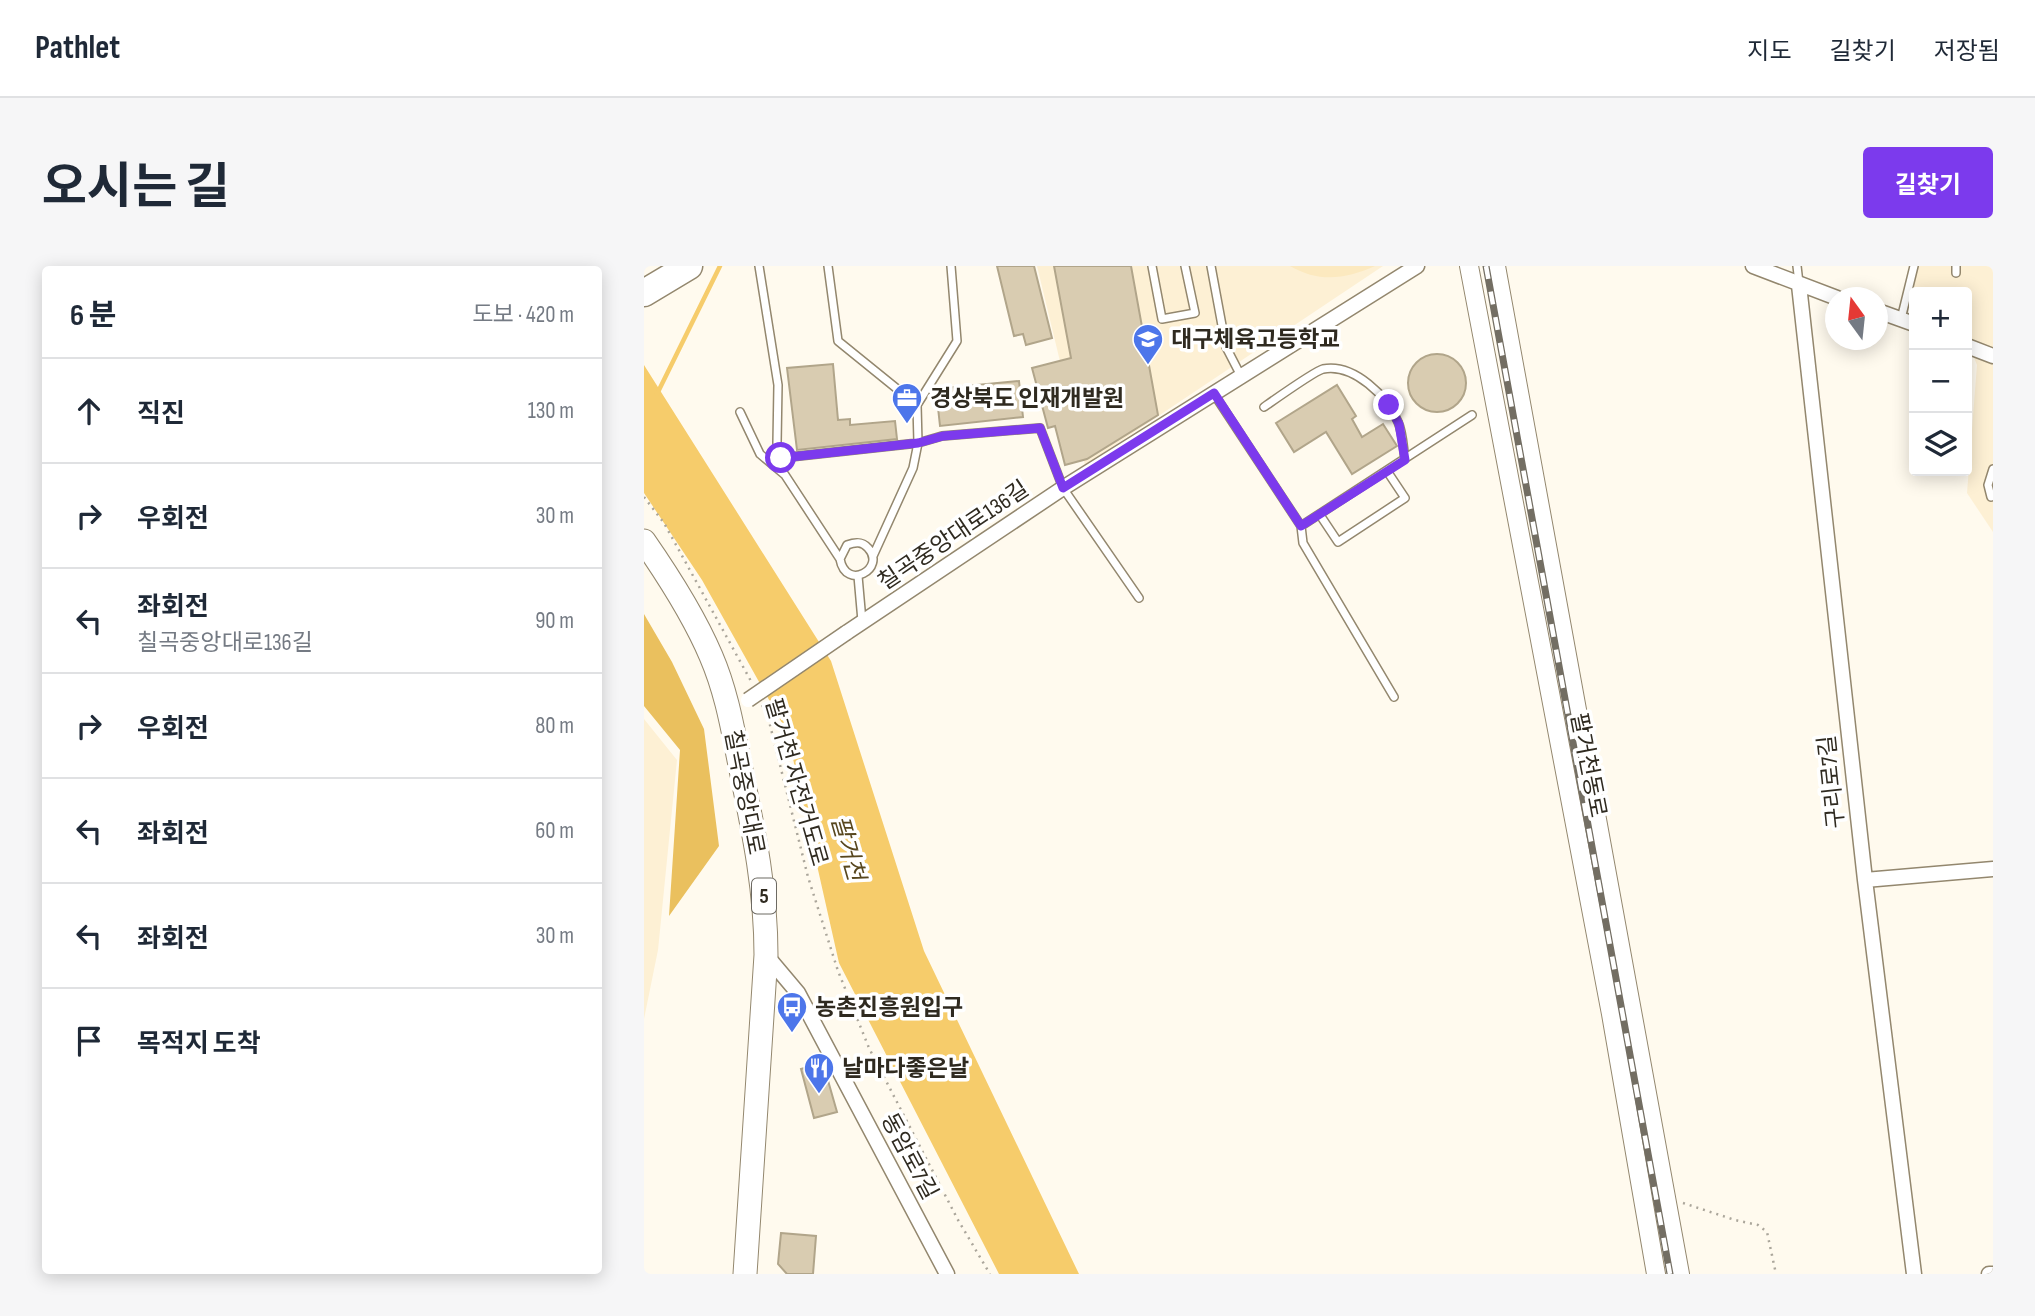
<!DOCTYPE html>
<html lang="ko">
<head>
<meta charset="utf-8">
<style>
  body { margin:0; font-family:"Sofia Sans Condensed","Noto Sans KR",sans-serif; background:#f6f6f7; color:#1f2937 }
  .controls { position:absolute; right:21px; top:21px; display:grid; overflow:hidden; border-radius:7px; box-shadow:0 4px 18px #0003 }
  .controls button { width:63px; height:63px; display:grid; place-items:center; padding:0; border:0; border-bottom:2px solid #e0e1e3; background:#fff; color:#1f2937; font:35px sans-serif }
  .compass { position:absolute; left:1181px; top:21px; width:63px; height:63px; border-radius:50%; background:#fff; box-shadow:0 4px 18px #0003; rotate:345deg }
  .stop { position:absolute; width:21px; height:21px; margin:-16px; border:5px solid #7c3aed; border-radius:50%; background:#fff }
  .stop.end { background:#7c3aed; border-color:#fff; box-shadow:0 2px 7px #0008 }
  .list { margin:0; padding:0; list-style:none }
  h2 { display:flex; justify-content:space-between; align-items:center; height:91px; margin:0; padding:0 28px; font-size:30px }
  h2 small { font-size:23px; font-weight:400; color:#747a83 }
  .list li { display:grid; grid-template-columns:46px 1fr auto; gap:21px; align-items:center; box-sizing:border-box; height:105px; padding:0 28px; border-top:2px solid #e0e1e3 }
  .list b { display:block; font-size:26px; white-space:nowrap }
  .list p { margin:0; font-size:23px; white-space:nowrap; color:#747a83 }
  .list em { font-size:23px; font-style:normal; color:#747a83 }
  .icon { flex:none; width:38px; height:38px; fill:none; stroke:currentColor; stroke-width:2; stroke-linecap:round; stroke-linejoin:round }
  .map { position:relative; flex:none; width:1349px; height:1008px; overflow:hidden; border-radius:7px }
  header { display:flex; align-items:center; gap:42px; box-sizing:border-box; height:98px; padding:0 35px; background:#fff; border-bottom:2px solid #e0e1e3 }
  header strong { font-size:33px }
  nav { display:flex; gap:38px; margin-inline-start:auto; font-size:24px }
  .intro { display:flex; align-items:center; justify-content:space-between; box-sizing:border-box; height:168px; padding:0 42px }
  h1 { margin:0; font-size:49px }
  .button { padding:18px 32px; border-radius:7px; background:#7c3aed; color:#fff; font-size:24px; font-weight:700 }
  main { display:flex; gap:42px; padding:0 42px }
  aside { flex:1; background:#fff; border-radius:7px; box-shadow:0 4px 18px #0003 }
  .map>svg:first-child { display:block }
</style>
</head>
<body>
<header>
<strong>Pathlet</strong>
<nav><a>지도</a><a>길찾기</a><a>저장됨</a></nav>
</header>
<div class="intro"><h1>오시는 길</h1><a class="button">길찾기</a></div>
<main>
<aside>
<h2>6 분<small>도보 · 420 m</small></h2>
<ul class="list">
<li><svg class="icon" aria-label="ahead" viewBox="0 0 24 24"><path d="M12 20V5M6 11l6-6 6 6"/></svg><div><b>직진</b></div><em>130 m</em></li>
<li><svg class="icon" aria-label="right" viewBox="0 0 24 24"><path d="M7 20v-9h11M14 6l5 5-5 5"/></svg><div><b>우회전</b></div><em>30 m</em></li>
<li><svg class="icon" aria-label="left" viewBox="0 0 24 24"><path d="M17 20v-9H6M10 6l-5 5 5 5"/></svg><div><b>좌회전</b><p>칠곡중앙대로136길</p></div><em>90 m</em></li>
<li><svg class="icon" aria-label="right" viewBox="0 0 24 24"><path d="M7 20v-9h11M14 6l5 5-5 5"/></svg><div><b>우회전</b></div><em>80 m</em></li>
<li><svg class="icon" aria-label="left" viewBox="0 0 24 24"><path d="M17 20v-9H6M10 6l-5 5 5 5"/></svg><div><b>좌회전</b></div><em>60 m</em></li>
<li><svg class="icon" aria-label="left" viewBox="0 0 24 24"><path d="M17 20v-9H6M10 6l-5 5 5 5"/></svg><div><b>좌회전</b></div><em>30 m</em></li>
<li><svg class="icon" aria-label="arrive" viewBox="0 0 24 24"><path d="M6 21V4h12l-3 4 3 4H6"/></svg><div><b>목적지 도착</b></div></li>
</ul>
</aside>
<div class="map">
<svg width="1349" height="1008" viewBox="0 0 1349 1008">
  <rect width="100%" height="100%" fill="#fffaee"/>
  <!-- built -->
  <path fill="#fdf0d4" d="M393 0H739L441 199Z
    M1271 0H1349V266L1323 227 1333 99 1329 89 1323 85V26H1270V58L1265 55Z
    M0 453 33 494 14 684 0 753Z"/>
  <!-- green -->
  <path fill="#fce9bf" d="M646 0H731C702 13 675 17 646 0Z"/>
  <!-- forest -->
  <path fill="#eac05e" d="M0 348 28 396 60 463 75 580 25 650 36 484 0 440Z"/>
  <!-- water -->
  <path fill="#f6cc6b" d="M0 99 187 395 280 685 435 1008H355L195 697 143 466 58 314 0 227Z"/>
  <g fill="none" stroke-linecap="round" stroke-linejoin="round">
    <!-- stream -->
    <path stroke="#f6cc6b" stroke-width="4.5" d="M13 128 76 0"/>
  </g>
  <!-- building -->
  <path fill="#d9ccb1" stroke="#b1a58a" stroke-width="2" d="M353 0H390L408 72 382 79 379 68 370 70Z
    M410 0H487L514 149 443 193 421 199 411 160 404 162 388 102 427 92Z
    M764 117a29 29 0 1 1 58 0a29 29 0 1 1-58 0Z
    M189 98 194 154 206 153V159L251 155 253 173 153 184 143 102Z
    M375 115 379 151 296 160 292 123Z
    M693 119 712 150 708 153 718 171 739 158 753 180 708 208 682 166 650 186 632 157Z
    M179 797 193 846 170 852 157 803Z
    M137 967 172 970 169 1008H143L134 998Z"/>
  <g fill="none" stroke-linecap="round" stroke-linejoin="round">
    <!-- service casing -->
    <g stroke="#93876e" stroke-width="10">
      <path id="service" d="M115 0 134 119 133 177 140 208
        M184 0 194 75 273 139
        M508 0 518 53 551 47 541 0
        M567 0 582 81 597 110
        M1153 0 1155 17
        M1312 7V0
        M1257 53 1270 0
        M570 128 657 260 828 149
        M620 141C630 134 671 105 679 103 710 97 744 131 754 156 759 167 759 182 761 193
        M96 146 116 188 141 209 196 293C202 326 243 302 224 282 218 275 211 276 203 279L196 293
        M137 192 274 177 298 170 396 162 419 222 495 332
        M1347 231 1344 219 1349 203
        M676 249 694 276 761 232 743 205
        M657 260 659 277 750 431
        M229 290 269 202 274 177 273 139 313 75 307 0
        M214 310 218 355"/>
    </g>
    <!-- minor casing -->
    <g stroke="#93876e" stroke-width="17">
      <path id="minor" d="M1109 0 1193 32
        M1155 19 1221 614 1270 1008
        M1234 45 1270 58
        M1323 80 1349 90
        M202 367 419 222 773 0
        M1221 614 1349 603
        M122 689 154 727 303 1008
        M1345 1008H1349"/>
    </g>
    <!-- tertiary casing -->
    <g stroke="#93876e" stroke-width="20">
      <path id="tertiary" d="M825 0 967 748 1012 1008
        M852 0 1036 1008"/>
    </g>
    <!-- primary casing -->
    <g stroke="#93876e" stroke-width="25">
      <path id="primary" d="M0 275C25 311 50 350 67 390 83 427 89 465 97 504 110 567 122 624 122 689L101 1008"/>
    </g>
    <!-- motorway casing -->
    <g stroke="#93876e" stroke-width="29">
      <path id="motorway" d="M0 27 45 0"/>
    </g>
    <!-- path -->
    <path stroke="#aba69b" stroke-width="2.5" stroke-dasharray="2 5" stroke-linecap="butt" d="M0 231 20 257 108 417
      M118 439 124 451 164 611 194 705 225 782 314 954 346 1008
      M1039 937 1091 954 1114 959 1123 966 1132 1008"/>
    <!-- service -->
    <use href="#service" stroke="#fff" stroke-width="7"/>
    <!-- minor -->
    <use href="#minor" stroke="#fff" stroke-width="14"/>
    <!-- tertiary -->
    <use href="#tertiary" stroke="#fff" stroke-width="18"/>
    <!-- primary -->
    <use href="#primary" stroke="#fff" stroke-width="23"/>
    <!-- motorway -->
    <use href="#motorway" stroke="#fff" stroke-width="26"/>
    <!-- rail casing -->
    <g stroke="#736e63" stroke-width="7">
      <path id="rail" d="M842 0 1026 1008"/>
    </g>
    <!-- rail -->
    <use href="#rail" stroke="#fff" stroke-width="4.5" stroke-dasharray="13" stroke-linecap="butt"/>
    <!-- minor-bridge casing -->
    <g stroke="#93876e" stroke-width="17" stroke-linecap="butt">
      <path id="minor-bridge" d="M104 434 202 367"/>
    </g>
    <!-- minor-bridge -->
    <use href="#minor-bridge" stroke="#fff" stroke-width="14"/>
  </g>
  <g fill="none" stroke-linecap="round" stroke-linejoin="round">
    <!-- route -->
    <path stroke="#7c3aed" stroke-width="9" d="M137 192 274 177 299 170 396 162 419 222 570 127 657 260 761 194 755 158 745 139"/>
  </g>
  <!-- icons -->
  <defs>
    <g id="school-pin" transform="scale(1.575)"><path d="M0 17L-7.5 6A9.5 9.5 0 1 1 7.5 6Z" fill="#4d76ea" stroke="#fff"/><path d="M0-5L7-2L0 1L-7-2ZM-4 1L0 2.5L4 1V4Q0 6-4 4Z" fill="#fff"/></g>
    <g id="office-pin" transform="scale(1.575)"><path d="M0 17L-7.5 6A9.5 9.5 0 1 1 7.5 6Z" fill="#4d76ea" stroke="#fff"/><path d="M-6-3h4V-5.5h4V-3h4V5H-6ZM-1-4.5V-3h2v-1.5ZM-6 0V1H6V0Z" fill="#fff"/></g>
    <g id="bus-pin" transform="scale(1.575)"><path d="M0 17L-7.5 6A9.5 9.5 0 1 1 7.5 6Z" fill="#4d76ea" stroke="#fff"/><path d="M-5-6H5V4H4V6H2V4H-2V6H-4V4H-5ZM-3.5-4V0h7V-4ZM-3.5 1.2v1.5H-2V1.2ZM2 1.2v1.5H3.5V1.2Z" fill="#fff"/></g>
    <g id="restaurant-pin" transform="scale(1.575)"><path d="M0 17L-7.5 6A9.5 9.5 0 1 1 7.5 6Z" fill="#4d76ea" stroke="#fff"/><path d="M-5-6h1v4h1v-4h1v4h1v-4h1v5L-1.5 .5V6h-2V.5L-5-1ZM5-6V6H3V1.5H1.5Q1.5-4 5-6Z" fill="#fff"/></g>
  </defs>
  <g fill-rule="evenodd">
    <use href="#school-pin" x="504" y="73"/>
    <use href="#office-pin" x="263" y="132"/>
    <use href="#bus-pin" x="148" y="741"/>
    <use href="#restaurant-pin" x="175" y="802"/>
  </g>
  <g text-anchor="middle" stroke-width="7" stroke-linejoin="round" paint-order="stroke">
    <!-- shield labels -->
    <rect fill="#fff" stroke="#6d6a63" stroke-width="2" x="108" y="612.5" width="24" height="35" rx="5"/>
    <g font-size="21" font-weight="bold" fill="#2f2a20">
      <text x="120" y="637">5</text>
    </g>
    <!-- poi labels -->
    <g font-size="23" font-weight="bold" fill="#2f2a20" stroke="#fff" text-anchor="start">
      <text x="527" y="81">대구체육고등학교</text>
      <text x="286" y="140">경상북도 인재개발원</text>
      <text x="171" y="749">농촌진흥원입구</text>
      <text x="198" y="810">날마다좋은날</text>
    </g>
    <!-- street labels -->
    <g font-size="23" fill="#2f2a20" stroke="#fff">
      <text transform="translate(309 269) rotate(-34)" y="8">칠곡중앙대로136길</text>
      <text transform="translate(945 499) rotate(79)" y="8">팔거천동로</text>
      <text transform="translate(153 516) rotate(74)" y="8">팔거천 자전거도로</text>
      <text transform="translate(1187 516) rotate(-96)" y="8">구리로7길</text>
      <text transform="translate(101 526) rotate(79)" y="8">칠곡중앙대로</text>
      <text transform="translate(266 890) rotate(62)" y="8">동암로7길</text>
    </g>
    <!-- water labels -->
    <g font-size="24" font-style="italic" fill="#58471e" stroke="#fff">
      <text transform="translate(204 582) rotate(74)" y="8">팔거천</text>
    </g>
  </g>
</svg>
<div class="controls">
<button>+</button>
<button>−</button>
<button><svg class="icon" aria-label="layers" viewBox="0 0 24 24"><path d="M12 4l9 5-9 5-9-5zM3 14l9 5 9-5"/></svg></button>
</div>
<svg class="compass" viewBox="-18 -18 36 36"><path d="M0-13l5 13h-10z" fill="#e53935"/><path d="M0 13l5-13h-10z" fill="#747a83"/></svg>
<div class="stop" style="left:137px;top:192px"></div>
<div class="stop end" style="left:745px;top:139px"></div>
</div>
</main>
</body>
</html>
